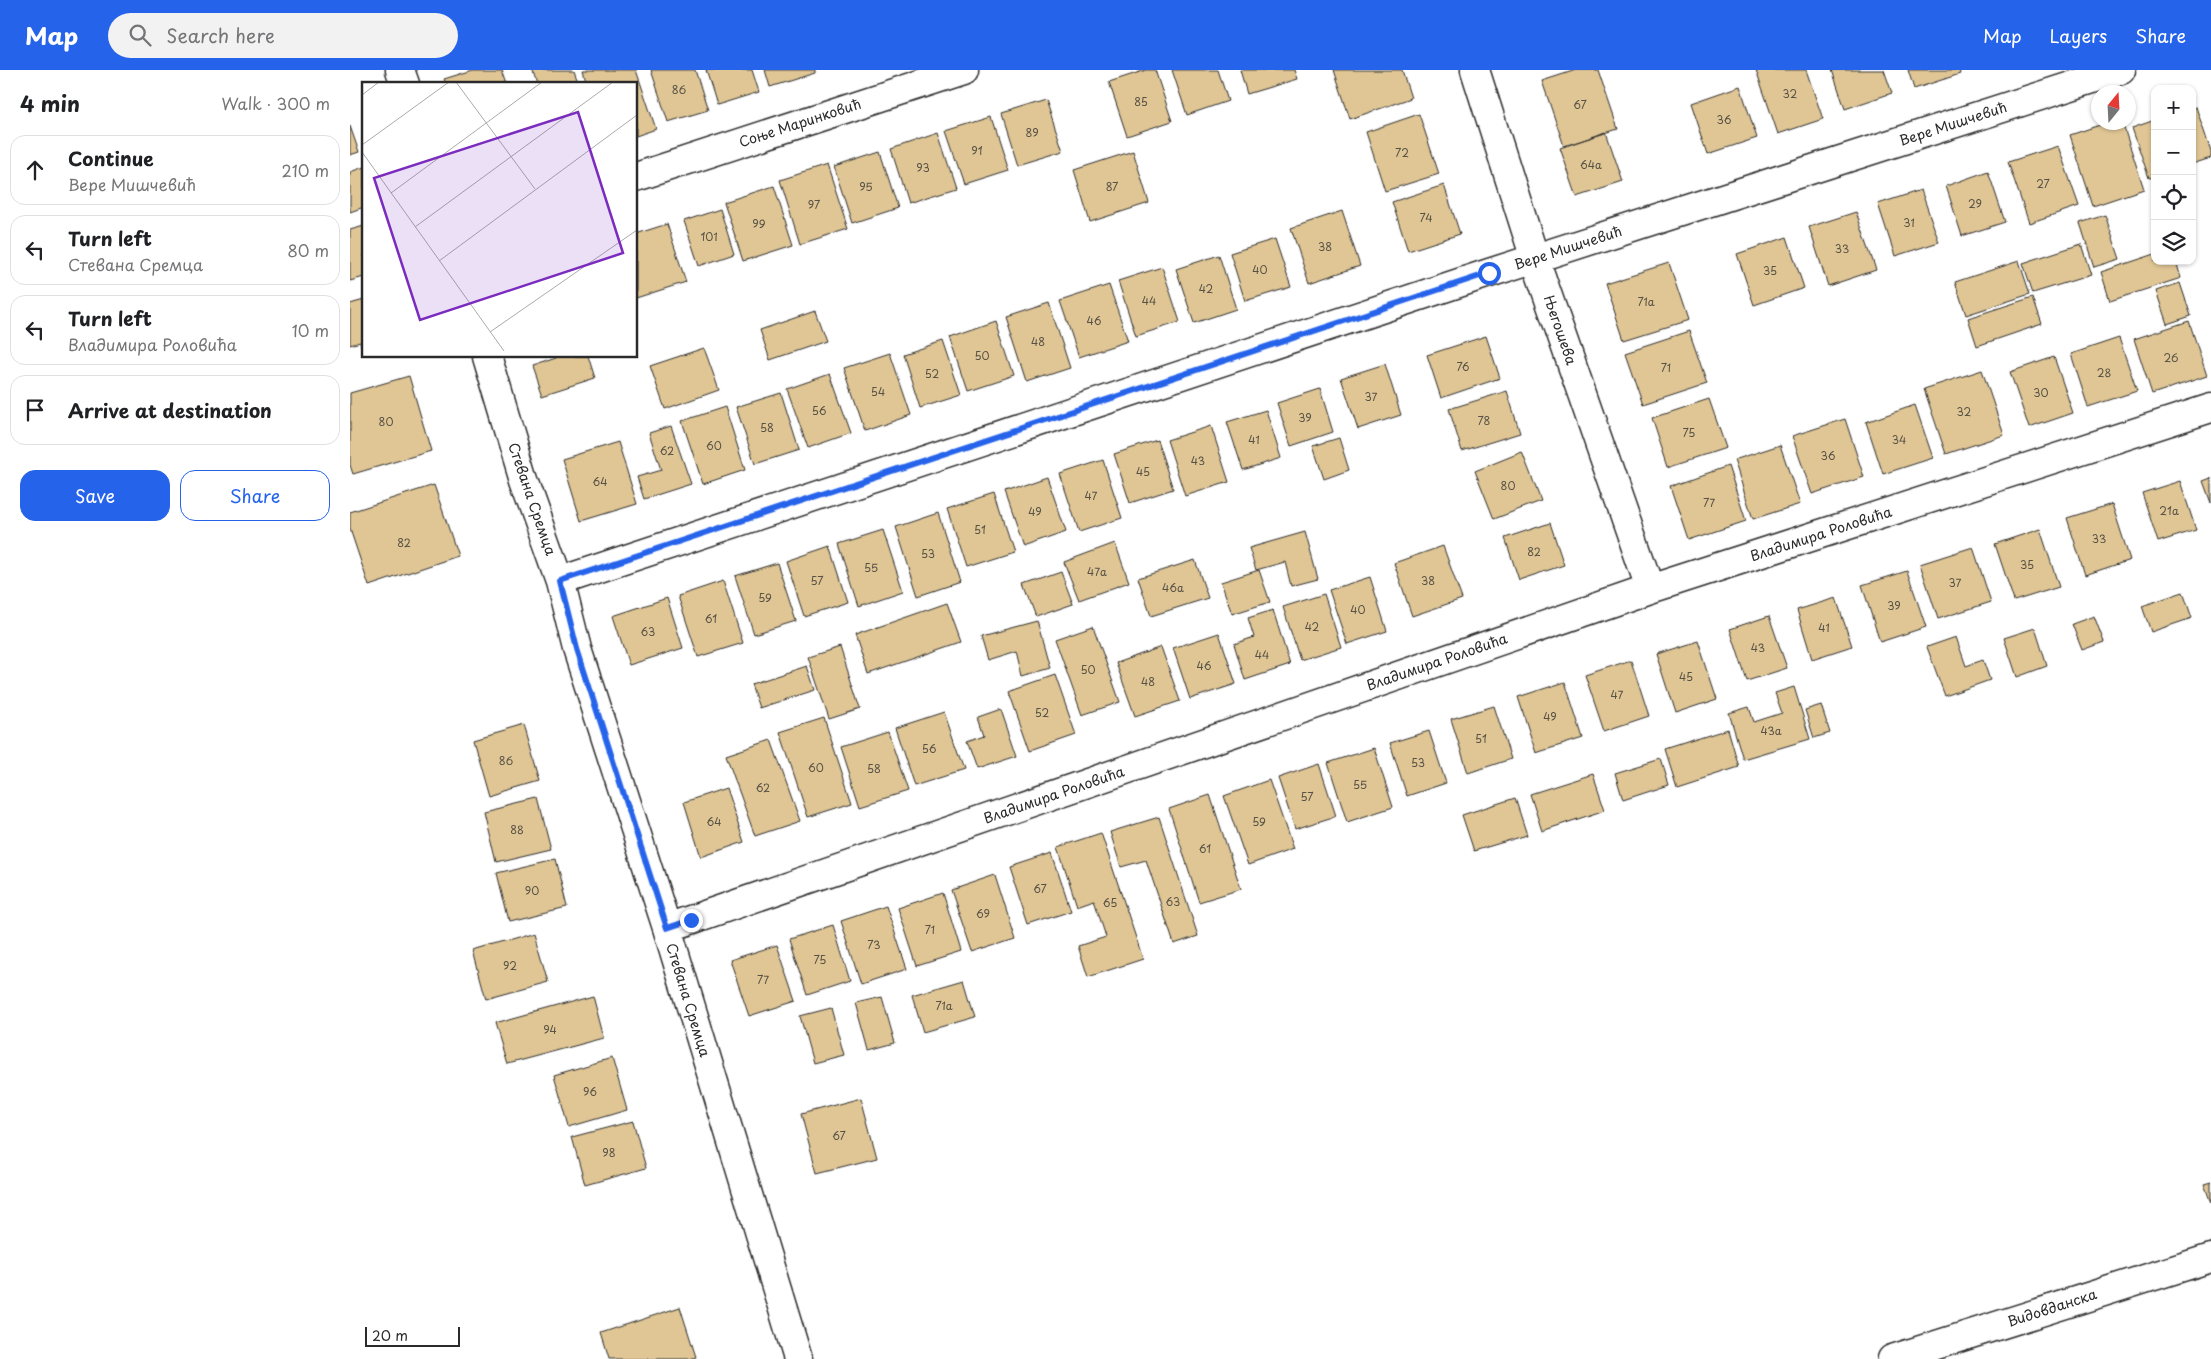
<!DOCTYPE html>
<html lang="en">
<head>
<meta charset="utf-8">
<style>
  body { margin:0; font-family:"Playpen Sans",sans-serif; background:#f2f2f2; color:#202124 }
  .controls { position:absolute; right:15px; top:15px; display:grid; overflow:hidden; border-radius:10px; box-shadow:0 1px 4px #0004 }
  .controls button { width:45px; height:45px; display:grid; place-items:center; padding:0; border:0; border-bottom:1px solid #e0e0e0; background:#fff; color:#202124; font:25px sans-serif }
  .compass { position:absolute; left:1741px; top:15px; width:45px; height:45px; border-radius:50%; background:#fff; box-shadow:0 1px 4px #0004; rotate:18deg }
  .scale { position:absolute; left:15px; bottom:12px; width:95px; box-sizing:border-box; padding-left:5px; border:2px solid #2b2b2b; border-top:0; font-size:14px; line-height:18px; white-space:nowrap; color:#2b2b2b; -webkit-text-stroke:4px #fff; paint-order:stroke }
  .stop { position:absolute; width:15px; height:15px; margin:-11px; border:4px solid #2563eb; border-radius:50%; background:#fff }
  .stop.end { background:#2563eb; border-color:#fff; box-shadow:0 1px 5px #0008 }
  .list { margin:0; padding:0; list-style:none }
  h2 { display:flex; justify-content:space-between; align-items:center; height:65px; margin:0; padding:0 20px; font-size:21px }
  h2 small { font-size:16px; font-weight:400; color:#757577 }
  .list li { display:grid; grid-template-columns:32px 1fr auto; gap:15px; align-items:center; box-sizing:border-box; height:70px; margin:0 10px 10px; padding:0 10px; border:1px solid #e0e0e0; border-radius:15px }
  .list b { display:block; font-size:19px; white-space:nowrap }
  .list p { margin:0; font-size:16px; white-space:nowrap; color:#757577 }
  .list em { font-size:16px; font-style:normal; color:#757577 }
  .actions { display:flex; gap:10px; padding:15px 20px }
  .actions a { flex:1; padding:11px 0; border:1px solid #2563eb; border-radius:15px; text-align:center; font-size:18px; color:#2563eb }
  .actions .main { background:#2563eb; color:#fff }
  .icon { flex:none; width:28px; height:28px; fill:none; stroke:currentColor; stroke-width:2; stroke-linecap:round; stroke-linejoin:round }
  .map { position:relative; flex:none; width:1861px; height:1289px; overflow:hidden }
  header { display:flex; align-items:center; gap:30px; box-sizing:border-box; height:70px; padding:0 25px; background:#2563eb; color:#fff }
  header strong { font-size:24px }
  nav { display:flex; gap:28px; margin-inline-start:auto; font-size:18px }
  .search { width:350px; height:45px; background:#f2f2f2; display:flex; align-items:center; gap:12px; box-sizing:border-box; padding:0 18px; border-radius:28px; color:#757577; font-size:19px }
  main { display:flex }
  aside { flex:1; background:#fff }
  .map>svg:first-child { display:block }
</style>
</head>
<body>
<header>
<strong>Map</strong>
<div class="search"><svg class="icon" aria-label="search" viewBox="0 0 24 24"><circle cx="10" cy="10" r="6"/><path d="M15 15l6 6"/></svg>Search here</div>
<nav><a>Map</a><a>Layers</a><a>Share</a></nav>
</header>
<main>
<aside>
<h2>4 min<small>Walk · 300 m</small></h2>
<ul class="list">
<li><svg class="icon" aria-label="ahead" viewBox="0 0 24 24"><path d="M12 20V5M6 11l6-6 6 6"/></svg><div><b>Continue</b><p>Вере Мишчевић</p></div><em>210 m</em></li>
<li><svg class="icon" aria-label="left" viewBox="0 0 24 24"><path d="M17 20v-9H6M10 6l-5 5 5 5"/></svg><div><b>Turn left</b><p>Стевана Сремца</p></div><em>80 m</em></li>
<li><svg class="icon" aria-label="left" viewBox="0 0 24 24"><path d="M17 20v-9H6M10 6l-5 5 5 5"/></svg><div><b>Turn left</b><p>Владимира Роловића</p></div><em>10 m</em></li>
<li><svg class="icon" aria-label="arrive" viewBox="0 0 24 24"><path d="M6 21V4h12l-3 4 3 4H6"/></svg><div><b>Arrive at destination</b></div></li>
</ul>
<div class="actions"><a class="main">Save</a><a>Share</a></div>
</aside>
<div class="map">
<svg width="1861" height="1289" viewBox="0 0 1861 1289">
  <rect width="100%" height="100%" fill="#fff"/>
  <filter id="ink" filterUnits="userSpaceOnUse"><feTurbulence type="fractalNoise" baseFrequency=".02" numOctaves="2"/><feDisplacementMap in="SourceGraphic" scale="10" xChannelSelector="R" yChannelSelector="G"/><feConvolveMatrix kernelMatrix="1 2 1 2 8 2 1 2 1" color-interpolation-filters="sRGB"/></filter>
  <g filter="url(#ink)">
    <!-- building -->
    <path fill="#e0c695" stroke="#2b2b2b" d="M123 0H152L157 14H96L94 9Z
      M182 0H224L229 14H187Z
      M233 0H286L306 59 286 66V14H237Z
      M301 0H345L358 40 318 52Z
      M356 0H402L409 22 367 35Z
      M415 0H465V3L420 17Z
      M796 0H805L822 51 777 66 759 12Z
      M822 0H868L878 31 837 45Z
      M890 0H944L947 9 897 24Z
      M984 0H1052L1061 28 1000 49Z
      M1226 0H1248L1268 59 1214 76 1192 11Z
      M1406 0H1456L1473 49 1428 64Z
      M1482 0H1534L1542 23 1495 39Z
      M1558 0H1609L1610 4 1564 19Z
      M1390 16 1407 68 1358 84 1341 33Z
      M696 30 713 81 667 95 651 44Z
      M1846 37 1861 82V88L1842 94V38Z
      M1069 44 1089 104 1035 121 1016 62Z
      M641 47 658 100 614 114 596 61Z
      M1805 50V107L1799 108 1782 58Z
      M1772 52 1794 119 1743 136 1720 65 1759 52Z
      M0 56 9 82 0 85Z
      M1256 62 1273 112 1227 127 1210 78Z
      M588 63 606 118 558 133 541 79Z
      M1708 76 1729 136 1679 153 1658 92Z
      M783 81 799 133 740 152 724 100Z
      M530 82 548 138 502 153 484 97Z
      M477 95 498 159 450 174 430 110Z
      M14 97V137L0 142V102Z
      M1638 101 1655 152 1612 166 1596 116Z
      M1094 115 1110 164 1058 181 1042 132Z
      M424 116 443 175 393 191 374 132Z
      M1571 120 1589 172 1545 186 1528 134Z
      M370 139 384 184 349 196 334 151Z
      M992 141 1010 196 959 213 941 158Z
      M1506 142 1526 200 1478 216 1459 157Z
      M1755 145 1770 189 1744 197 1730 153Z
      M317 154 336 212 286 228V164Z
      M14 156V207L0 211V160Z
      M1437 167 1454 218 1404 235 1387 184Z
      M925 169 941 217 895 231 880 183Z
      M1731 174 1741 205 1683 223 1673 193Z
      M1805 184V191H1826L1831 208 1760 231 1751 202Z
      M869 185 886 239 844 253 826 199Z
      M1669 191 1680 224 1616 245 1605 212Z
      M1319 193 1338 250 1274 270 1255 213Z
      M812 197 830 252 786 266 768 211Z
      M1830 213 1841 246 1817 254 1806 221Z
      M759 215 778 271 729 287 710 231Z
      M1683 227 1692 254 1627 276 1618 248Z
      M14 230V284L10 272 0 275V234Z
      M699 233 720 298 677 312 656 247Z
      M465 241 476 271 420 290 410 260Z
      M646 251 664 306 618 321 600 267Z
      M1839 251 1857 306 1802 324 1784 269Z
      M1339 261 1357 313 1293 334 1275 282Z
      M1136 266 1150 308 1091 328 1077 285Z
      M1769 268 1787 321 1738 337 1721 284Z
      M593 271 611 325 570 338 553 284Z
      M354 278 369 320 315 339 300 296Z
      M540 283 561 345 515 361 494 298Z
      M206 286H238L245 308 192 325 182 296 206 288Z
      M1704 287 1723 343 1679 358 1660 302Z
      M1035 294 1051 345 1008 359 991 308Z
      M1632 300 1654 365 1596 384 1574 319Z
      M480 304 501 363 458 378 437 319Z
      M59 306 81 381 3 404 0 395V323Z
      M970 319 983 362 941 376 927 333Z
      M1157 321 1170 363 1112 381 1099 339Z
      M431 323 449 380 405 394 386 337Z
      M1359 329 1376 378 1318 397 1302 348Z
      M1565 335 1583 388 1533 404 1516 352Z
      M375 337 395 400 353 414 332 351Z
      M916 340 931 388 893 400 877 352Z
      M1495 349 1514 407 1462 424 1442 366Z
      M321 356 341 414 294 429 287 407 311 400 299 363Z
      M861 356 879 412 835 426 817 370Z
      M989 368 999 400 974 409 963 376Z
      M807 370 823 419 780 433 764 384Z
      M268 372 287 434 231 451 212 389Z
      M1430 375 1450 434 1403 449 1384 390Z
      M1172 382 1191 431 1144 449 1125 401Z
      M753 390 772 448 729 462 710 404Z
      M1378 396 1396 451 1339 470 1321 416Z
      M697 407 716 462 673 477 654 422Z
      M1861 408V433L1853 411Z
      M1830 411 1846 460 1808 472 1792 423Z
      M84 415 108 486 19 516 0 459V442Z
      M644 424 663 482 616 497 597 439Z
      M1762 434 1780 490 1735 505 1717 448Z
      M588 443 610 512 568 526 546 457Z
      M1200 453 1214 495 1169 510 1155 468Z
      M1690 459 1709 517 1664 531 1645 474Z
      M533 460 553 521 509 536 489 474Z
      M955 462 968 509 941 516 935 492 906 500 899 478Z
      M765 473 779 512 729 530 714 492Z
      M480 476 498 532 454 546 436 491Z
      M1093 476 1112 529 1062 546 1044 493Z
      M1623 477 1641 532 1588 549 1570 494Z
      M845 490 858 528 801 546 788 508Z
      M427 493 446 551 404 564 385 506Z
      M909 500 920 532 882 544 871 512Z
      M1557 501 1576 557 1530 572 1512 515Z
      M711 502 723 534 686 547 674 515Z
      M1020 507 1037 561 997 574 979 520Z
      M373 511 393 573 348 587 328 526Z
      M1833 522 1842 548 1801 562 1792 536Z
      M974 524 991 577 950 590 933 537Z
      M317 528 333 578 279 595 263 546Z
      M1486 528 1502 576 1462 589 1447 540Z
      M597 533 611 572 518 604 505 565Z
      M923 540 940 595 895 610 884 574 904 567 898 548Z
      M1419 546 1437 598 1397 611 1380 559Z
      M1744 546 1754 572 1732 580 1722 554Z
      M687 551 700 598 673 606 667 581 638 590 631 566Z
      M743 556 770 632 732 645 705 569Z
      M1685 558 1697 596 1667 607 1654 568Z
      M869 563 886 614 840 629 823 578Z
      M1606 567 1616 596 1633 590 1640 610 1595 626 1577 577Z
      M1348 571 1367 629 1325 643 1306 584Z
      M490 577 510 639 479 649 458 587Z
      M811 577 830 631 785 646 766 593Z
      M1281 590 1299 646 1254 661 1235 605Z
      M457 596 465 620 409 638 401 614Z
      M705 605 726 665 680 681 659 621Z
      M1215 612 1233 668 1186 683 1168 627Z
      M1444 617 1460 669 1393 689 1379 643 1399 637 1404 652 1432 643 1425 623Z
      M1471 635 1480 663 1464 668 1455 640Z
      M1144 636 1161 689 1118 703 1101 649Z
      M651 639 667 686 627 699 617 671 634 665 628 647Z
      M594 642 614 700 564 716 545 658Z
      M474 648 502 733 458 747 430 662Z
      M174 655 190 711 139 726 123 670Z
      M1378 659 1389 697 1327 717 1315 679Z
      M1079 661 1096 713 1057 726 1040 673Z
      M538 662 558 721 510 736 491 677Z
      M421 670 450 751 405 766 376 685Z
      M1024 678 1043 737 997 752 978 693Z
      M1311 689 1319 715 1273 730 1265 703Z
      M969 694 986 746 945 759 928 708Z
      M1243 704 1255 740 1192 761 1180 724Z
      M919 710 943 779 898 795 874 726Z
      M376 718 394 772 351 787 334 732Z
      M860 725 891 819 849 832 819 739Z
      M1165 728 1177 765 1124 781 1112 745Z
      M188 729 201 779 146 792 134 742Z
      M809 747 848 866 824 874 796 790 771 797 760 762Z
      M751 763 793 889 738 907 728 876 756 867 744 830 727 836 708 777Z
      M702 783 721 841 678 855 659 797Z
      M205 789 217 838 158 852 146 803Z
      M645 805 665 868 622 882 601 820Z
      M593 823 611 882 567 896 548 838Z
      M536 836 557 899 511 914 491 851Z
      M483 855 500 911 457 925 439 869Z
      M184 863 198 912 136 929 123 881Z
      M427 875 446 931 399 946 380 890Z
      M614 910 625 947 573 962 562 925Z
      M243 926 254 968 157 994 145 953Z
      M532 927 545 973 519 980 506 933Z
      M481 938 494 985 463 993 450 946Z
      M262 988 277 1040 219 1057 204 1005Z
      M511 1028 527 1088 467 1103 451 1044Z
      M283 1051 296 1098 235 1115 222 1067Z
      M1861 1112V1133L1854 1114Z
      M330 1237 346 1287 340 1289H259L251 1263Z"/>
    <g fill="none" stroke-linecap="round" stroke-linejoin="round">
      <!-- minor casing -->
      <g stroke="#2b2b2b" stroke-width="31">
        <path id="minor" d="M50 0 55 14
          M1125 0 1185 189 1300 519
          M286 107 614 0
          M137 286 174 410 210 511 227 579 317 858 448 1289
          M210 511 1139 203 1771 0
          M317 858 1300 519 1861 338
          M1542 1289 1861 1188"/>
      </g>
      <!-- minor -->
      <use href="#minor" stroke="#fff" stroke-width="28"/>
    </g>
  </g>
  <g fill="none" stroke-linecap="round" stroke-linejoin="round" filter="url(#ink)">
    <!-- route -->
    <path stroke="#2563eb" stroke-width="6" d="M341 850 317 858 227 579 210 511 1139 203"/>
  </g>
  <g text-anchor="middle" stroke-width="4" stroke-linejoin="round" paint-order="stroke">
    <!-- number labels -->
    <g font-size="11" fill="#585246">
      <text x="329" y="24">86</text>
      <text x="1440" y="28">32</text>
      <text x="791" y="36">85</text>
      <text x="1230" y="39">67</text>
      <text x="1374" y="54">36</text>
      <text x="682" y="67">89</text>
      <text x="627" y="85">91</text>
      <text x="1052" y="87">72</text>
      <text x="1241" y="99">64a</text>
      <text x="573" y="102">93</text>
      <text x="1693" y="118">27</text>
      <text x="516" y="121">95</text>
      <text x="762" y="121">87</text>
      <text x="1625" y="138">29</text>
      <text x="464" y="139">97</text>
      <text x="1076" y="152">74</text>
      <text x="1559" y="157">31</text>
      <text x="409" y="158">99</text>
      <text x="359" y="171">101</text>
      <text x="975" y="181">38</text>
      <text x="1492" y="183">33</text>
      <text x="910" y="204">40</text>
      <text x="1420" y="205">35</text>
      <text x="856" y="223">42</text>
      <text x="799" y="235">44</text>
      <text x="1296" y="236">71a</text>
      <text x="744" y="255">46</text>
      <text x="688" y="276">48</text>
      <text x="632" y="290">50</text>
      <text x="1821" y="292">26</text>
      <text x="1113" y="301">76</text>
      <text x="1316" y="302">71</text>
      <text x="1754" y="307">28</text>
      <text x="582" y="308">52</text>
      <text x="528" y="326">54</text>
      <text x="1691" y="327">30</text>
      <text x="1021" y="331">37</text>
      <text x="469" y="345">56</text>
      <text x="1614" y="346">32</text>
      <text x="955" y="352">39</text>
      <text x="1134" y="355">78</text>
      <text x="36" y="356">80</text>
      <text x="417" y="362">58</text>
      <text x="1339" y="367">75</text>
      <text x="904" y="374">41</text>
      <text x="1549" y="374">34</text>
      <text x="364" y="380">60</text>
      <text x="317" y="385">62</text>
      <text x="1478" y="390">36</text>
      <text x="848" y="395">43</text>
      <text x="793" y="406">45</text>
      <text x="250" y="416">64</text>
      <text x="1158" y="420">80</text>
      <text x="741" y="430">47</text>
      <text x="1359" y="437">77</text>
      <text x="1819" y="445">21a</text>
      <text x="685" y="446">49</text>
      <text x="630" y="464">51</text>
      <text x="1749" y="473">33</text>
      <text x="54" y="477">82</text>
      <text x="1184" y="486">82</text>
      <text x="578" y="488">53</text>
      <text x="1677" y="499">35</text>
      <text x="521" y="502">55</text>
      <text x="747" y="506">47a</text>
      <text x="467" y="515">57</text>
      <text x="1078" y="515">38</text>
      <text x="1605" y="517">37</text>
      <text x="823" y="522">46a</text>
      <text x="415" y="532">59</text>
      <text x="1544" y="540">39</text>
      <text x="1008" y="544">40</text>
      <text x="361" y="553">61</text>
      <text x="962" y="561">42</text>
      <text x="1474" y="562">41</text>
      <text x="298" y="566">63</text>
      <text x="1408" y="582">43</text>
      <text x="912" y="589">44</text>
      <text x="854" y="600">46</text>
      <text x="738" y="604">50</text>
      <text x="1336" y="611">45</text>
      <text x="798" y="616">48</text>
      <text x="1267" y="629">47</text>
      <text x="692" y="647">52</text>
      <text x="1200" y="651">49</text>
      <text x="1421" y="665">43a</text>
      <text x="1131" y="673">51</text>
      <text x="579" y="683">56</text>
      <text x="156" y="695">86</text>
      <text x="1068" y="697">53</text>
      <text x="466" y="702">60</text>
      <text x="524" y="703">58</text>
      <text x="1010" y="719">55</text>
      <text x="413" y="722">62</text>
      <text x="957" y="731">57</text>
      <text x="364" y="756">64</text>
      <text x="909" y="756">59</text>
      <text x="167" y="764">88</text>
      <text x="855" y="783">61</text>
      <text x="690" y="823">67</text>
      <text x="182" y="825">90</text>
      <text x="823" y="836">63</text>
      <text x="760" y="837">65</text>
      <text x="633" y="848">69</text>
      <text x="580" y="864">71</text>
      <text x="524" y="879">73</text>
      <text x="470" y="894">75</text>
      <text x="160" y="900">92</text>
      <text x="413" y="914">77</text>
      <text x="594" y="940">71a</text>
      <text x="200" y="964">94</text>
      <text x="240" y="1026">96</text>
      <text x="489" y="1070">67</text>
      <text x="259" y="1087">98</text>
    </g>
    <!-- street labels -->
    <g font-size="14" fill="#2b2b2b" stroke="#fff">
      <text transform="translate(450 53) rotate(-18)" y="5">Соње Маринковић</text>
      <text transform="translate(1603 54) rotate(-18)" y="5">Вере Мишчевић</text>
      <text transform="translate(1218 178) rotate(-18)" y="5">Вере Мишчевић</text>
      <text transform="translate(1210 260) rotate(71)" y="5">Његошева</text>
      <text transform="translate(182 429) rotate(71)" y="5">Стевана Сремца</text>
      <text transform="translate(1471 464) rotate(-18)" y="5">Владимира Роловића</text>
      <text transform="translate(1087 592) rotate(-19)" y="5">Владимира Роловића</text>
      <text transform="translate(704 725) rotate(-19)" y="5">Владимира Роловића</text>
      <text transform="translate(338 930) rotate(73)" y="5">Стевана Сремца</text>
      <text transform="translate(1702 1238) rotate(-18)" y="5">Видовданска</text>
    </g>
  </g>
  <!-- overview -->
  <g transform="translate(12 12)">
    <rect width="275" height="275" fill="#fff"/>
    <path fill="none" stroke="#aaa" stroke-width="1" d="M94 0 173 107M0 13 17 0M0 63 87 0M0 70 142 269M29 111 180 0M53 145 251 0M77 179 275 33M128 250 275 148"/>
    <path fill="#7b2cbf" fill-opacity="0.15" stroke="#7b2cbf" stroke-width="2.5" d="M216 30 261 171 58 238 12 96Z"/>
    <rect width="275" height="275" fill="none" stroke="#2b2b2b" stroke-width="2.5"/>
  </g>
</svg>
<div class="controls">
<button>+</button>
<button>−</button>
<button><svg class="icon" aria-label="locate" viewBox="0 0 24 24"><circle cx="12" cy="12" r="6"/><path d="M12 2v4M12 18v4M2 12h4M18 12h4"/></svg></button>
<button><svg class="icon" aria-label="layers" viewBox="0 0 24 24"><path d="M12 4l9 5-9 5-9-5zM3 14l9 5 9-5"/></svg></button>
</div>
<svg class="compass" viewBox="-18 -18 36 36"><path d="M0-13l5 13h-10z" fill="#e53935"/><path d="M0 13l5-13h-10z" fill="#757577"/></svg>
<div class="scale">20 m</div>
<div class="stop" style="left:1139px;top:203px"></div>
<div class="stop end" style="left:341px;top:850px"></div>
</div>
</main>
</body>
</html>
